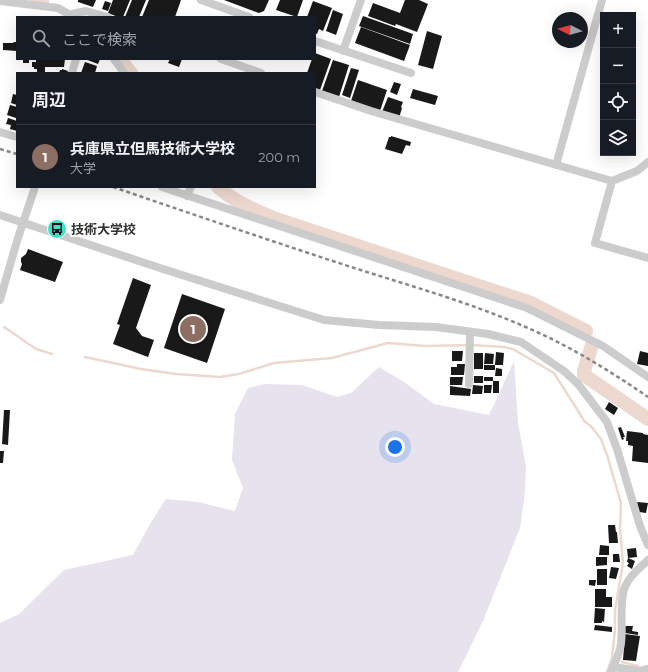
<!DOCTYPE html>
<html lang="ja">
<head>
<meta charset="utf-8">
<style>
  body { margin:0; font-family:Montserrat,"Noto Sans JP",sans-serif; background:#242831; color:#f1f3f6 }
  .controls { position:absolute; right:12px; top:12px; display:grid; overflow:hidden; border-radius:0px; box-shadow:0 4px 16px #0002 }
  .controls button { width:36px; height:36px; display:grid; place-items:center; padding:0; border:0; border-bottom:1px solid #363941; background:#171b24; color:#f1f3f6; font:20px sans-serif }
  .compass { position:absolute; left:552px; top:12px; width:36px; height:36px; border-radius:50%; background:#171b24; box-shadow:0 4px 16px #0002; rotate:276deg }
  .you { position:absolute; left:395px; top:447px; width:14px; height:14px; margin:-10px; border:3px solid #fff; border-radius:50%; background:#1a73e8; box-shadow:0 0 0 6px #1a73e833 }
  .badge { display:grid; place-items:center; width:26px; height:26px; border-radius:50%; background:#1a73e8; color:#fff; font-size:13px; font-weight:700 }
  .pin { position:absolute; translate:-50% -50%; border:2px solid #fff; box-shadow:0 1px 4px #0006 }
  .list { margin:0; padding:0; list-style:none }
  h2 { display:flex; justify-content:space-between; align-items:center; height:52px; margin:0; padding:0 16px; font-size:17px }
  h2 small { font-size:13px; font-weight:400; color:#9ea1a6 }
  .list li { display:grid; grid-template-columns:26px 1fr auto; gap:12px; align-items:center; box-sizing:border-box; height:64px; padding:0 16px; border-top:1px solid #363941 }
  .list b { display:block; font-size:15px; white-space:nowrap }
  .list p { margin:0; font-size:13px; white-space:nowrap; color:#9ea1a6 }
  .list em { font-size:13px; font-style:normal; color:#9ea1a6 }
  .icon { flex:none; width:22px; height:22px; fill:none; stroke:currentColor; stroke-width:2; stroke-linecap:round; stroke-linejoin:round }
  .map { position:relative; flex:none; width:648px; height:672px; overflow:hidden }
  .search { position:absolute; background:#171b24; box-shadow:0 4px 16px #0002; left:16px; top:16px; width:300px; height:44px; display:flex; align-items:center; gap:10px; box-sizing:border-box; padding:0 14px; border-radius:0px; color:#9ea1a6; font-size:15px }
  .panel { position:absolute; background:#171b24; box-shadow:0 4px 16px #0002; left:16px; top:72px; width:300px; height:116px; border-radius:0px }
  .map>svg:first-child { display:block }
</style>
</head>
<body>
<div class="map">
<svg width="648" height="672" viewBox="0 0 648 672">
  <rect width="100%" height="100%" fill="#fff"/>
  <!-- green -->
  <path fill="#e6e2ee" d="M514 361 518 423 526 467 525 492 520 528 483 621 458 672H0V623L19 614 64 570 133 555 150 524 166 499 198 502 235 511 243 488 232 460 235 414 248 388 265 384 302 385 337 397 351 393 379 367 404 382 434 404 489 415Z"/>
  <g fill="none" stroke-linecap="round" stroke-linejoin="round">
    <!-- stream -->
    <path stroke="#edd8cf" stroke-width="2.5" d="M4 327 36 349 52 354
      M85 357 141 369 176 374 220 377 239 374 274 363 332 358 388 343 425 346 472 345 504 347 513 349 554 373 585 422 590 425 601 439 607 455 621 503 620 529 623 563 615 610V629L612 658 613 660
      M622 662 638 666 637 670
      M607 672 612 658"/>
    <!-- river -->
    <path stroke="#edd8cf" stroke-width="14" d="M36 0 42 1
      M120 59 131 73
      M218 187C235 202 254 210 276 219L531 303 586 331
      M592 345 584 371V375L648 419"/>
  </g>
  <!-- building -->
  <path fill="#191919" d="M78 0H96L93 7 78 2Z
    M113 0H130L123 17H118L108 13Z
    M132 0H146L139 17H125Z
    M149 0H181L175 17H142Z
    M224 0H269L264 11 259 13Z
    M280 0H303L297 17 276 10Z
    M405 0H419L428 4 417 32 396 24 395 26 368 16 373 3 400 13Z
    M105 1 111 3 108 11 102 9Z
    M313 1 332 8 323 31 319 29 317 34 315 33V17H307Z
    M333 10 343 14 336 35 326 31Z
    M363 16 413 34 410 44 359 26Z
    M361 27 410 45 404 61 355 43Z
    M427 31 442 36 433 69 418 65Z
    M14 42H17V51L3 50V43H13Z
    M315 53 331 59 320 90 315 88V73H307L312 59H315Z
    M23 59H29V63H23Z
    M36 59H65L64 67H45V72H37V69H34V67H32V62H36Z
    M85 59H100L98 64Z
    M170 59H182L179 67 168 63Z
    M333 60 349 65 339 97 322 91Z
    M85 62 97 66 95 73H81Z
    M351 68 359 70 350 98 342 95Z
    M62 69 68 71 67 73H59L60 70H62Z
    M358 80 387 90 380 111 351 101Z
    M394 82 401 84 397 95 390 92Z
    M413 89 438 96 435 105 410 98Z
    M13 94 17 95V105L11 103Z
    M388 97 403 102 401 107 402 108 399 118 382 112Z
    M10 105 17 107 16 118 7 115Z
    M8 118 17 121V131L10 129 11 125 6 124Z
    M391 136 411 142 410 146 406 145 402 154 385 149 389 137H391Z
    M28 249 63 262 55 282 20 270 22 264 21 262V258L26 254Z
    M133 278 151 285 136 328 142 336 154 340 148 357 113 344 120 325 117 324Z
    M182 294 225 309 207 363 164 348Z
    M452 351H463L462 361H452Z
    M640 351 648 353V366L637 364Z
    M496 352 504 353 503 365H495Z
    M474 353H483V369H474Z
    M485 353 494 354 493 364H484Z
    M457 364H465L464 375H451V367H457Z
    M484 365H495V370H484Z
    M496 368 502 369V376H495Z
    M474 376H483V383H474Z
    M450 377H463L462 385H450Z
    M484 377H493V381H484Z
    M493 381H499V393H493Z
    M473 385 483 386 482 394H472Z
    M484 385H492L491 393H484Z
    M450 386 471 389 470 396 450 395Z
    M609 402 618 408 614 415 605 409Z
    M4 410H10L8 445 2 444Z
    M621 427 625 437H623L624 439 622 440 618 428Z
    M627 431 643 433V434L648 435V463L632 461 633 446 628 445V441H626Z
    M0 451H4L3 463H0Z
    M637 502 648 503 646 513 639 512Z
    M608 525H615L616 532H617L618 543H609Z
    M600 545 609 546V555H599Z
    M636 548 637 557 628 558 627 549Z
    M613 554H619L620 562H613Z
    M596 557H607V565L596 566Z
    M628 558 635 561 632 569 627 566 629 563 627 562Z
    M611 567 619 568 616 579 609 578Z
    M597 569H607V585H597Z
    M589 580H596L595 586 589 585Z
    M595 589H606V597H612V607H595Z
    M595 608 605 609 604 622 602 621V623H594Z
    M595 625 612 627V632L594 630Z
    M625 626H633L632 631 638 632V635L625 633Z
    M625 634 640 636 636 661 623 660Z"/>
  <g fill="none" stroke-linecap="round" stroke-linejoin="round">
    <!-- minor -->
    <path stroke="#ccc" stroke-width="8" d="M201 0 249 17
      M0 1 58 8 74 17
      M72 14 86 11 108 17
      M315 41 411 73
      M343 51 361 0
      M114 59 124 73
      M221 59 261 73
      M72 73 76 59
      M315 92 371 111 612 181 595 243 648 258
      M0 132 17 137
      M556 165 602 0
      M612 181 637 171 648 162
      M162 187 527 308 603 346 648 377
      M187 196 191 187
      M0 215 163 269 324 320 379 325 436 327 488 334 521 342 564 371 578 384 607 422 617 449 640 526 648 545
      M0 300 17 241 35 187
      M469 384 470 332
      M613 667 640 671 648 669
      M611 672C615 662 620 654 621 643 623 627 620 610 623 594 625 580 638 569 648 560"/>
    <!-- rail -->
    <path stroke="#878787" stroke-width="2.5" stroke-dasharray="4 3" stroke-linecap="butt" d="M0 149 17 154
      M113 187C192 214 271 241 351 267 414 287 479 305 539 333 578 351 613 373 648 397"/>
  </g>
  <!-- icons -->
  <defs>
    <g id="bus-disc" transform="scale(1)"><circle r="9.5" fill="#3ce2c7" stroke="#fff"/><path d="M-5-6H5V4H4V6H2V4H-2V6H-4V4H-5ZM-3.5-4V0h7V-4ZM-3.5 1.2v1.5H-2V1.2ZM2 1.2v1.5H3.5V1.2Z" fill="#111"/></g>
  </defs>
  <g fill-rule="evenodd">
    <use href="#bus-disc" x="57" y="229"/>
  </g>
  <g text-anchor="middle" stroke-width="4" stroke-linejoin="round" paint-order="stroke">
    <!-- poi labels -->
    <g font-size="13" font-weight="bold" fill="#323232" stroke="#fff" text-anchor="start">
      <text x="71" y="234">技術大学校</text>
    </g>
  </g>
</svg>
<div class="controls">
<button>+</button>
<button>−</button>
<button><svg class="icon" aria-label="locate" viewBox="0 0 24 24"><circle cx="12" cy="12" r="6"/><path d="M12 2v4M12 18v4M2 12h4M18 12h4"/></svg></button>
<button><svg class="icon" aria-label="layers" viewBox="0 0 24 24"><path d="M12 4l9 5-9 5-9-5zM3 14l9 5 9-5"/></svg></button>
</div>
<svg class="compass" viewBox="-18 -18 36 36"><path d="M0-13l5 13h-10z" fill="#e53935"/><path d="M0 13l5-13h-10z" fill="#9ea1a6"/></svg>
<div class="you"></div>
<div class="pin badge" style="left:193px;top:329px;background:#8d6e63">1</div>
<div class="search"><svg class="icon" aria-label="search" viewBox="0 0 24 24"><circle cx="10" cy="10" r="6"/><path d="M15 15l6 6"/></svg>ここで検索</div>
<section class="panel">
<h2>周辺<small></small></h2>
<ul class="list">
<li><span class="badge" style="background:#8d6e63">1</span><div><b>兵庫県立但馬技術大学校</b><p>大学</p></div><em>200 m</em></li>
</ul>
</section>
</div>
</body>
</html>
